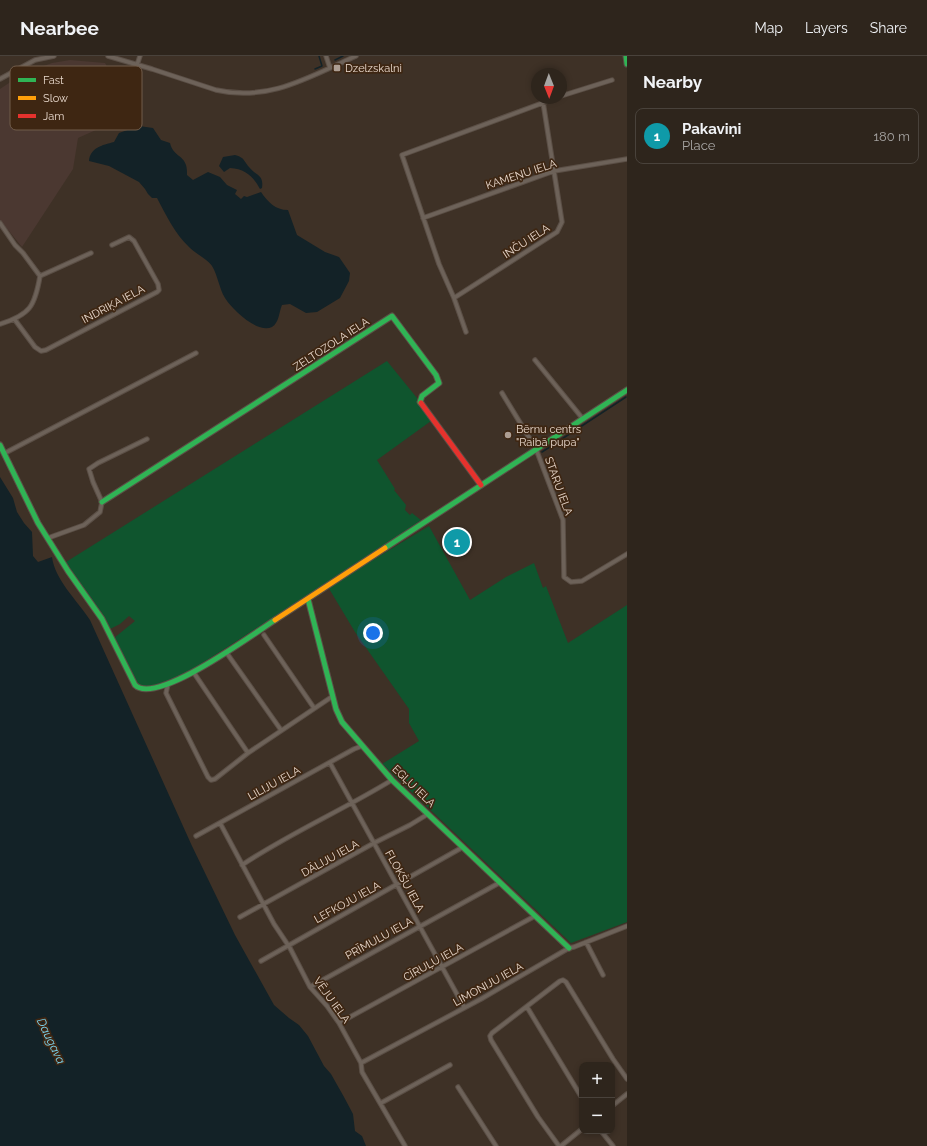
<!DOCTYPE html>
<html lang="en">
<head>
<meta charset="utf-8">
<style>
  body { margin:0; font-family:Raleway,sans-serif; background:#3a3129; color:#f1f3f6 }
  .controls { position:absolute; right:12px; bottom:12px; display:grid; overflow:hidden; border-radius:8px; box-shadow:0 2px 6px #0003 }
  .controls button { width:36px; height:36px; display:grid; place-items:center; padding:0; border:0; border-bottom:1px solid #49423b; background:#2e251c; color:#f1f3f6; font:20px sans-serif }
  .compass { position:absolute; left:531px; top:12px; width:36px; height:36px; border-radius:50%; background:#2e251c; box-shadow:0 2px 6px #0003; rotate:179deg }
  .you { position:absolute; left:373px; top:577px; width:14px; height:14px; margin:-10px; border:3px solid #fff; border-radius:50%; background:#1a73e8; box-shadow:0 0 0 6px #1a73e833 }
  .badge { display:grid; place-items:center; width:26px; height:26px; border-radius:50%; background:#ea580c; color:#fff; font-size:13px; font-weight:700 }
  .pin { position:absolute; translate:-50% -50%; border:2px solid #fff; box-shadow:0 1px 4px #0006 }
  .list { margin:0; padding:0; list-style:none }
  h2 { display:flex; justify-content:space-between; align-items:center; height:52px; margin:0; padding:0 16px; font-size:17px }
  h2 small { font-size:13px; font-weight:400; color:#a7a5a3 }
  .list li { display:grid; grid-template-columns:26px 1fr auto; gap:12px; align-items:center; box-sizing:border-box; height:56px; margin:0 8px 8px; padding:0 8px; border:1px solid #49423b; border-radius:8px }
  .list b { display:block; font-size:15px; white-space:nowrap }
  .list p { margin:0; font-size:13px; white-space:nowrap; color:#a7a5a3 }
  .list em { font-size:13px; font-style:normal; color:#a7a5a3 }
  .map { position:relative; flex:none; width:627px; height:1090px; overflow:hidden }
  header { display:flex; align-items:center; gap:24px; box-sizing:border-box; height:56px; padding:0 20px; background:#2e251c; border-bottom:1px solid #49423b }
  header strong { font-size:19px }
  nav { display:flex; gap:22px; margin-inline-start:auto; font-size:14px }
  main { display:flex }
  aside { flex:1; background:#2e251c }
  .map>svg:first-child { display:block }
</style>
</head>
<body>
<header>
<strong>Nearbee</strong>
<nav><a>Map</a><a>Layers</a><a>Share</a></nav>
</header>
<main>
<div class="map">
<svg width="627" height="1090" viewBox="0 0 627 1090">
  <rect width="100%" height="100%" fill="#3e3126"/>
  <!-- industrial -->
  <path fill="#4b3831" d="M70 4 105 7 134 57 78 82 73 113 22 191 0 164V33L24 17 52 7Z"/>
  <!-- green -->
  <path fill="#0f552e" d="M387 305 417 342 420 349 431 365 377 404 395 433 394 434 406 449 405 454 410 459 412 457 422 465V466L181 621 149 631 140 630 135 626 114 582 135 565 129 560 120 568 110 573 93 546 65 509 66 506Z
    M429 470 470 544 506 521 534 507 543 532 546 530 568 587 627 549V866L571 887 382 708 419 685 409 667V653L355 576 328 531Z"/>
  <!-- water -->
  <path fill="#132227" d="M139 70 153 72 161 84 170 87C173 100 183 99 186 109 187 112 187 116 187 119L193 124 208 116 220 121 227 129 237 134 235 138 241 143 244 140 247 141 261 136C268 146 275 154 288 154L297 179 325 196 339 201 350 217 349 225 340 242 317 256 306 257 290 248 282 249C279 256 279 267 272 271 257 278 232 253 225 242 219 232 218 220 212 210 208 204 195 197 189 191 175 178 166 159 157 142H152L148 138 145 133 139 126 109 110 89 105C90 92 102 89 114 86L119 77Z
    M235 99C245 102 243 104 249 111 256 120 264 118 262 132L260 133C253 120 245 113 230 112L224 116 219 110 223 101Z
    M0 421 13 442 17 456 24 467 32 476 33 500 38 506 52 501C55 524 77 544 90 564L192 790 235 879 274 949 289 962 299 969 308 980 324 1010 331 1018 344 1041 353 1058 355 1075 362 1080 366 1090H0Z"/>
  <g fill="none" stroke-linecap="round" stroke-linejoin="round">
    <!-- stream -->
    <path stroke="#132227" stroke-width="1.5" d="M335 4 343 0
      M315 13 322 10 319 0
      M542 396 626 341"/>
    <!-- street casing -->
    <g stroke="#5b4f46" stroke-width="5.5">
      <path id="street" d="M108 0 152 13 216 34C269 46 309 21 356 0
        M326 0 330 12
        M137 9 140 0
        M0 23 35 4 54 0
        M561 40 612 24
        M423 162 554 115 627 103
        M0 167 15 189 23 197 40 220
        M40 220 91 197
        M454 242 557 176 562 166 543 46
        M15 264 35 291 41 295 46 294 157 236 159 234 158 228 134 185 129 181 112 189
        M0 268C30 259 35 250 40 220
        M466 276 454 242 439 208 402 99 556 42
        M535 304 583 363
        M502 337 536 393 563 464 564 521 571 526 582 525 627 498
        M5 397 196 297
        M48 482 84 469 100 456 102 446 93 426 89 413 98 407 147 383
        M264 579 314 652
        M226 596 281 674
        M194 617 248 697
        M168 628 166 637 208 721 211 724 215 723 248 697 333 640
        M330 707 464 951
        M220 767 274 868 290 892 310 931 327 950 339 967 361 1007 362 1016 405 1090
        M196 780 354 693 362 690
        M242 809C290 777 343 754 392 724
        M240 861 374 787 410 769 428 758
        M586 886 603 919
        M261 905 463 791
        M310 931 499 827
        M527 951 582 1042
        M339 967 535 860
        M361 1007 481 943 569 892 574 891 627 870
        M458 1031 496 1090
        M381 1047 450 1009
        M612 1050 627 1038
        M601 1075 613 1090
        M559 1090 538 1061 491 984 490 980 492 977 560 925 563 924 566 926 613 1003 627 1023
        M561 1090 582 1073"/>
    </g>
    <!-- fast casing -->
    <g stroke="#5b4f46" stroke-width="7">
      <path id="fast" d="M626 0 627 8
        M0 389 38 467 68 515 102 563 135 629C156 650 253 578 275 564
        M102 446 392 260 436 319 439 327 422 340 420 346 421 347
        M385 492 627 334
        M308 543 336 653 342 666 392 724 569 892"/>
    </g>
    <!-- slow casing -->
    <g stroke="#5b4f46" stroke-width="7">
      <path id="slow" d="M275 564 385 492"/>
    </g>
    <!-- jam casing -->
    <g stroke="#5b4f46" stroke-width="7">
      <path id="jam" d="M421 347 481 429"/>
    </g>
    <!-- street -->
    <use href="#street" stroke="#6d6259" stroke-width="3.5"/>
    <!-- fast -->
    <use href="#fast" stroke="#30b455" stroke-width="5"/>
    <!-- slow -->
    <use href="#slow" stroke="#ff9f0a" stroke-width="5"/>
    <!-- jam -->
    <use href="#jam" stroke="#e5322d" stroke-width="5"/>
  </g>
  <!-- markers -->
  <g fill="#ad9e93" stroke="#3e2612" stroke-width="1.5">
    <rect x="333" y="8" width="8" height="8" rx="2"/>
    <circle cx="508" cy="379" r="4"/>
  </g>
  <g text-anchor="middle" stroke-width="3.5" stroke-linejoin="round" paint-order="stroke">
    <!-- poi labels -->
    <g font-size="11" fill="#e9d9cd" stroke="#3e2612" text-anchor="start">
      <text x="345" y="16">Dzelzskalni</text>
      <text x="516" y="377">Bērnu centrs<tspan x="516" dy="13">"Raibā pupa"</tspan></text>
    </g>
    <!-- street labels -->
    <g font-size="11" fill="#e9d9cd" stroke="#3e2612">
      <text transform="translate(521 118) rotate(-18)" y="4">KAMEŅU IELA</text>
      <text transform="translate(526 185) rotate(-33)" y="4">INČU IELA</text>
      <text transform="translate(113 248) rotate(-28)" y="4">INDRIĶA IELA</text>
      <text transform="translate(331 288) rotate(-33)" y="4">ZELTOZOLA IELA</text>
      <text transform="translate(559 430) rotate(70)" y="4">STARU IELA</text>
      <text transform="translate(274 727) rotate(-29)" y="4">LILIJU IELA</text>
      <text transform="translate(414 730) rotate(44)" y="4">EGĻU IELA</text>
      <text transform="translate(330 802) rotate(-29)" y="4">DĀLIJU IELA</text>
      <text transform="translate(405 825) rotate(61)" y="4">FLOKŠU IELA</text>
      <text transform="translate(347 846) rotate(-29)" y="4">LEFKOJU IELA</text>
      <text transform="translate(379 882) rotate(-29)" y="4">PRĪMULU IELA</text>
      <text transform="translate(433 906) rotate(-29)" y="4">CĪRUĻU IELA</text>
      <text transform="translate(488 928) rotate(-29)" y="4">LIMONIJU IELA</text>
      <text transform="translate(332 944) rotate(54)" y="4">VĒJU IELA</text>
    </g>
    <!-- water labels -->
    <g font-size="12" font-style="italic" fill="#7bd7f3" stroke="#3e2612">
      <text transform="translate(51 985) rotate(64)" y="4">Daugava</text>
    </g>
  </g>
  <!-- legend -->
  <rect x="10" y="10" width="132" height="64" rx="6" fill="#3e2612" stroke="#715c4a" stroke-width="1"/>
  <rect x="18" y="22" width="18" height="4" fill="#30b455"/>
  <rect x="18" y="40" width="18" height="4" fill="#ff9f0a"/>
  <rect x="18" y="58" width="18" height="4" fill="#e5322d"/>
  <g font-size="11" fill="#e9d9cd">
    <text x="43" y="28">Fast</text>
    <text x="43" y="46">Slow</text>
    <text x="43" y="64">Jam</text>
  </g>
</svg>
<div class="controls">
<button>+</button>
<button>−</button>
</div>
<svg class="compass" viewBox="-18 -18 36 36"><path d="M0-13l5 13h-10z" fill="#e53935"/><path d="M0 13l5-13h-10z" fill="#a7a5a3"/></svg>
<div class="you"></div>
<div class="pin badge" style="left:457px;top:486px;background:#0f9aa8">1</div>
</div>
<aside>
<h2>Nearby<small></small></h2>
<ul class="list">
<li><span class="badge" style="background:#0f9aa8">1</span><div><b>Pakaviņi</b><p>Place</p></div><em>180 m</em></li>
</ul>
</aside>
</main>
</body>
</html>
